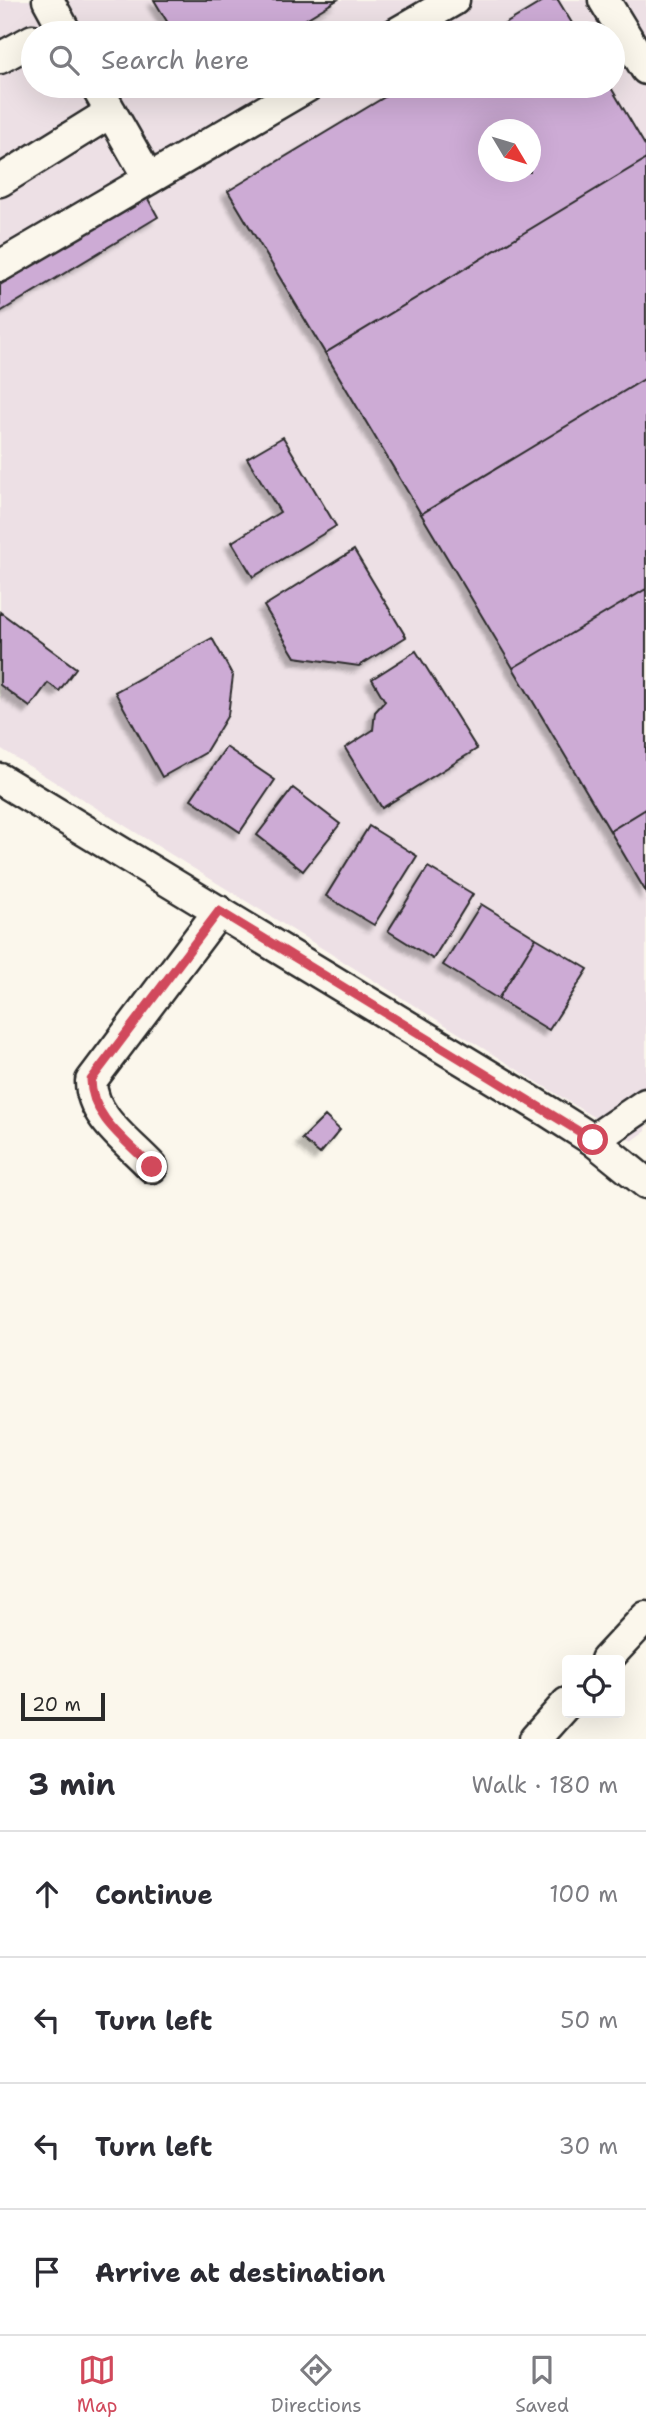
<!DOCTYPE html>
<html lang="en">
<head>
<meta charset="utf-8">
<style>
  body { margin:0; font-family:"Shantell Sans",sans-serif; background:#f2f2f3; color:#2b2b33 }
  .controls { position:absolute; right:21px; bottom:21px; display:grid; overflow:hidden; border-radius:7px; box-shadow:0 7px 28px #0002 }
  .controls button { width:63px; height:63px; display:grid; place-items:center; padding:0; border:0; border-bottom:2px solid #e1e1e2; background:#fff; color:#2b2b33; font:35px sans-serif }
  .compass { position:absolute; left:478px; top:119px; width:63px; height:63px; border-radius:50%; background:#fff; box-shadow:0 7px 28px #0002; rotate:128deg }
  .scale { position:absolute; left:21px; bottom:18px; width:84px; box-sizing:border-box; padding-left:7px; border:4px solid #2b2b2b; border-top:0; font-size:19px; line-height:24px; white-space:nowrap; color:#2b2b2b; -webkit-text-stroke:5px #fbf7ec; paint-order:stroke }
  .stop { position:absolute; width:21px; height:21px; margin:-16px; border:5px solid #d1495b; border-radius:50%; background:#fff }
  .stop.end { background:#d1495b; border-color:#fff; box-shadow:0 2px 7px #0008 }
  .list { margin:0; padding:0; list-style:none }
  h2 { display:flex; justify-content:space-between; align-items:center; height:91px; margin:0; padding:0 28px; font-size:30px }
  h2 small { font-size:23px; font-weight:400; color:#7c7c81 }
  .list li { display:grid; grid-template-columns:46px 1fr auto; gap:21px; align-items:center; box-sizing:border-box; height:126px; padding:0 28px; border-top:2px solid #e1e1e2 }
  .list b { display:block; font-size:26px; white-space:nowrap }
  .list em { font-size:23px; font-style:normal; color:#7c7c81 }
  .icon { flex:none; width:38px; height:38px; fill:none; stroke:currentColor; stroke-width:2; stroke-linecap:round; stroke-linejoin:round }
  .map { position:relative; flex:none; width:646px; height:1739px; overflow:hidden }
  .search { position:absolute; background:#fff; box-shadow:0 7px 28px #0002; left:21px; right:21px; top:21px; height:77px; display:flex; align-items:center; gap:18px; box-sizing:border-box; padding:0 24px; border-radius:38px; color:#7c7c81; font-size:26px }
  .sheet { height:595px; background:#fff }
  nav { display:flex; justify-content:space-around; align-items:center; box-sizing:border-box; height:98px; border-top:2px solid #e1e1e2; background:#fff; font-size:19px; color:#7c7c81 }
  nav a { display:grid; justify-items:center; gap:4px }
  nav .on { color:#d1495b }
  .map>svg:first-child { display:block }
</style>
</head>
<body>
<div class="map">
<svg width="646" height="1739" viewBox="0 0 646 1739">
  <defs>
    <filter id="shadow"><feDropShadow dx="-6" dy="6" stdDeviation="2" flood-color="#0004"/></filter>
  </defs>
  <rect width="100%" height="100%" fill="#fbf7ec"/>
  <filter id="ink" filterUnits="userSpaceOnUse"><feTurbulence type="fractalNoise" baseFrequency=".0143" numOctaves="2"/><feDisplacementMap in="SourceGraphic" scale="14" xChannelSelector="R" yChannelSelector="G"/><feConvolveMatrix kernelMatrix="1 2 1 2 8 2 1 2 1" color-interpolation-filters="sRGB"/></filter>
  <g filter="url(#ink)">
    <!-- built -->
    <path fill="#ede0e5" fill-rule="evenodd" d="M0 0H646V1131L632 1141 0 748ZM33 33H613V86H33ZM489 130H530V172H489Z"/>
    <!-- building -->
    <path fill="#cdabd5" stroke="#2b2b2b" stroke-width="2" fill-rule="evenodd" filter="url(#shadow)" d="M154 0H337L283 33H174Z
      M545 0H558L578 33H490Z
      M403 86H610L646 147V159L325 353 228 191ZM489 130H530V172H489Z
      M646 159V378L421 514 325 353Z
      M147 197 158 217 0 312V285Z
      M646 378V589L513 668 421 514Z
      M283 437 336 526 253 577 232 542 280 512 247 458Z
      M354 550 406 637 359 666 295 657 264 606Z
      M646 589V809L610 831 513 668Z
      M0 612 76 668 59 691 48 683 30 707 0 685Z
      M212 638 233 676 228 715 205 753 162 777 115 692Z
      M416 651 477 749 382 808 345 748 373 730 375 712 385 701 372 679Z
      M226 747 275 780 240 832 191 799Z
      M293 788 340 824 303 871 257 835Z
      M646 809V892L610 831Z
      M369 826 417 856 374 925 326 896Z
      M428 867 473 894 433 959 388 931Z
      M481 904 536 938 498 999 443 965Z
      M536 938 588 969 549 1030 498 999Z
      M325 1116 340 1130 320 1154 302 1139Z"/>
    <g fill="none" stroke-linecap="round" stroke-linejoin="round">
      <!-- minor casing -->
      <g stroke="#2b2b2b" stroke-width="35">
        <path id="minor" d="M48 0 66 33
          M604 0 646 69
          M397 33 454 0
          M0 58 33 40
          M96 86 149 179
          M0 181 111 112
          M0 266 308 86
          M0 779 549 1112 593 1140 646 1183
          M593 1140 646 1104
          M152 1167C129 1142 91 1117 91 1081L219 911
          M606 1660 646 1617
          M535 1739 567 1703"/>
      </g>
      <!-- minor -->
      <use href="#minor" stroke="#fbf7ec" stroke-width="30"/>
    </g>
  </g>
  <g fill="none" stroke-linecap="round" stroke-linejoin="round" filter="url(#ink)">
    <!-- route -->
    <path stroke="#d1495b" stroke-width="9" d="M152 1167C128 1142 91 1117 91 1080L219 911 593 1140"/>
  </g>
</svg>
<div class="controls">
<button><svg class="icon" aria-label="locate" viewBox="0 0 24 24"><circle cx="12" cy="12" r="6"/><path d="M12 2v4M12 18v4M2 12h4M18 12h4"/></svg></button>
</div>
<svg class="compass" viewBox="-18 -18 36 36"><path d="M0-13l5 13h-10z" fill="#e53935"/><path d="M0 13l5-13h-10z" fill="#7c7c81"/></svg>
<div class="scale">20 m</div>
<div class="stop" style="left:593px;top:1140px"></div>
<div class="stop end" style="left:152px;top:1167px"></div>
<div class="search"><svg class="icon" aria-label="search" viewBox="0 0 24 24"><circle cx="10" cy="10" r="6"/><path d="M15 15l6 6"/></svg>Search here</div>
</div>
<section class="sheet">
<h2>3 min<small>Walk · 180 m</small></h2>
<ul class="list">
<li><svg class="icon" aria-label="ahead" viewBox="0 0 24 24"><path d="M12 20V5M6 11l6-6 6 6"/></svg><div><b>Continue</b></div><em>100 m</em></li>
<li><svg class="icon" aria-label="left" viewBox="0 0 24 24"><path d="M17 20v-9H6M10 6l-5 5 5 5"/></svg><div><b>Turn left</b></div><em>50 m</em></li>
<li><svg class="icon" aria-label="left" viewBox="0 0 24 24"><path d="M17 20v-9H6M10 6l-5 5 5 5"/></svg><div><b>Turn left</b></div><em>30 m</em></li>
<li><svg class="icon" aria-label="arrive" viewBox="0 0 24 24"><path d="M6 21V4h12l-3 4 3 4H6"/></svg><div><b>Arrive at destination</b></div></li>
</ul>
</section>
<nav>
<a class="on"><svg class="icon" aria-label="map" viewBox="0 0 24 24"><path d="M3 6l6-2 6 2 6-2v14l-6 2-6-2-6 2zM9 4v14M15 6v14"/></svg>Map</a>
<a><svg class="icon" aria-label="directions" viewBox="0 0 24 24"><path d="M12 3l9 9-9 9-9-9zM9 14v-3h6M13 9l2 2-2 2"/></svg>Directions</a>
<a><svg class="icon" aria-label="saved" viewBox="0 0 24 24"><path d="M7 4h10v16l-5-4-5 4z"/></svg>Saved</a>
</nav>
</body>
</html>
